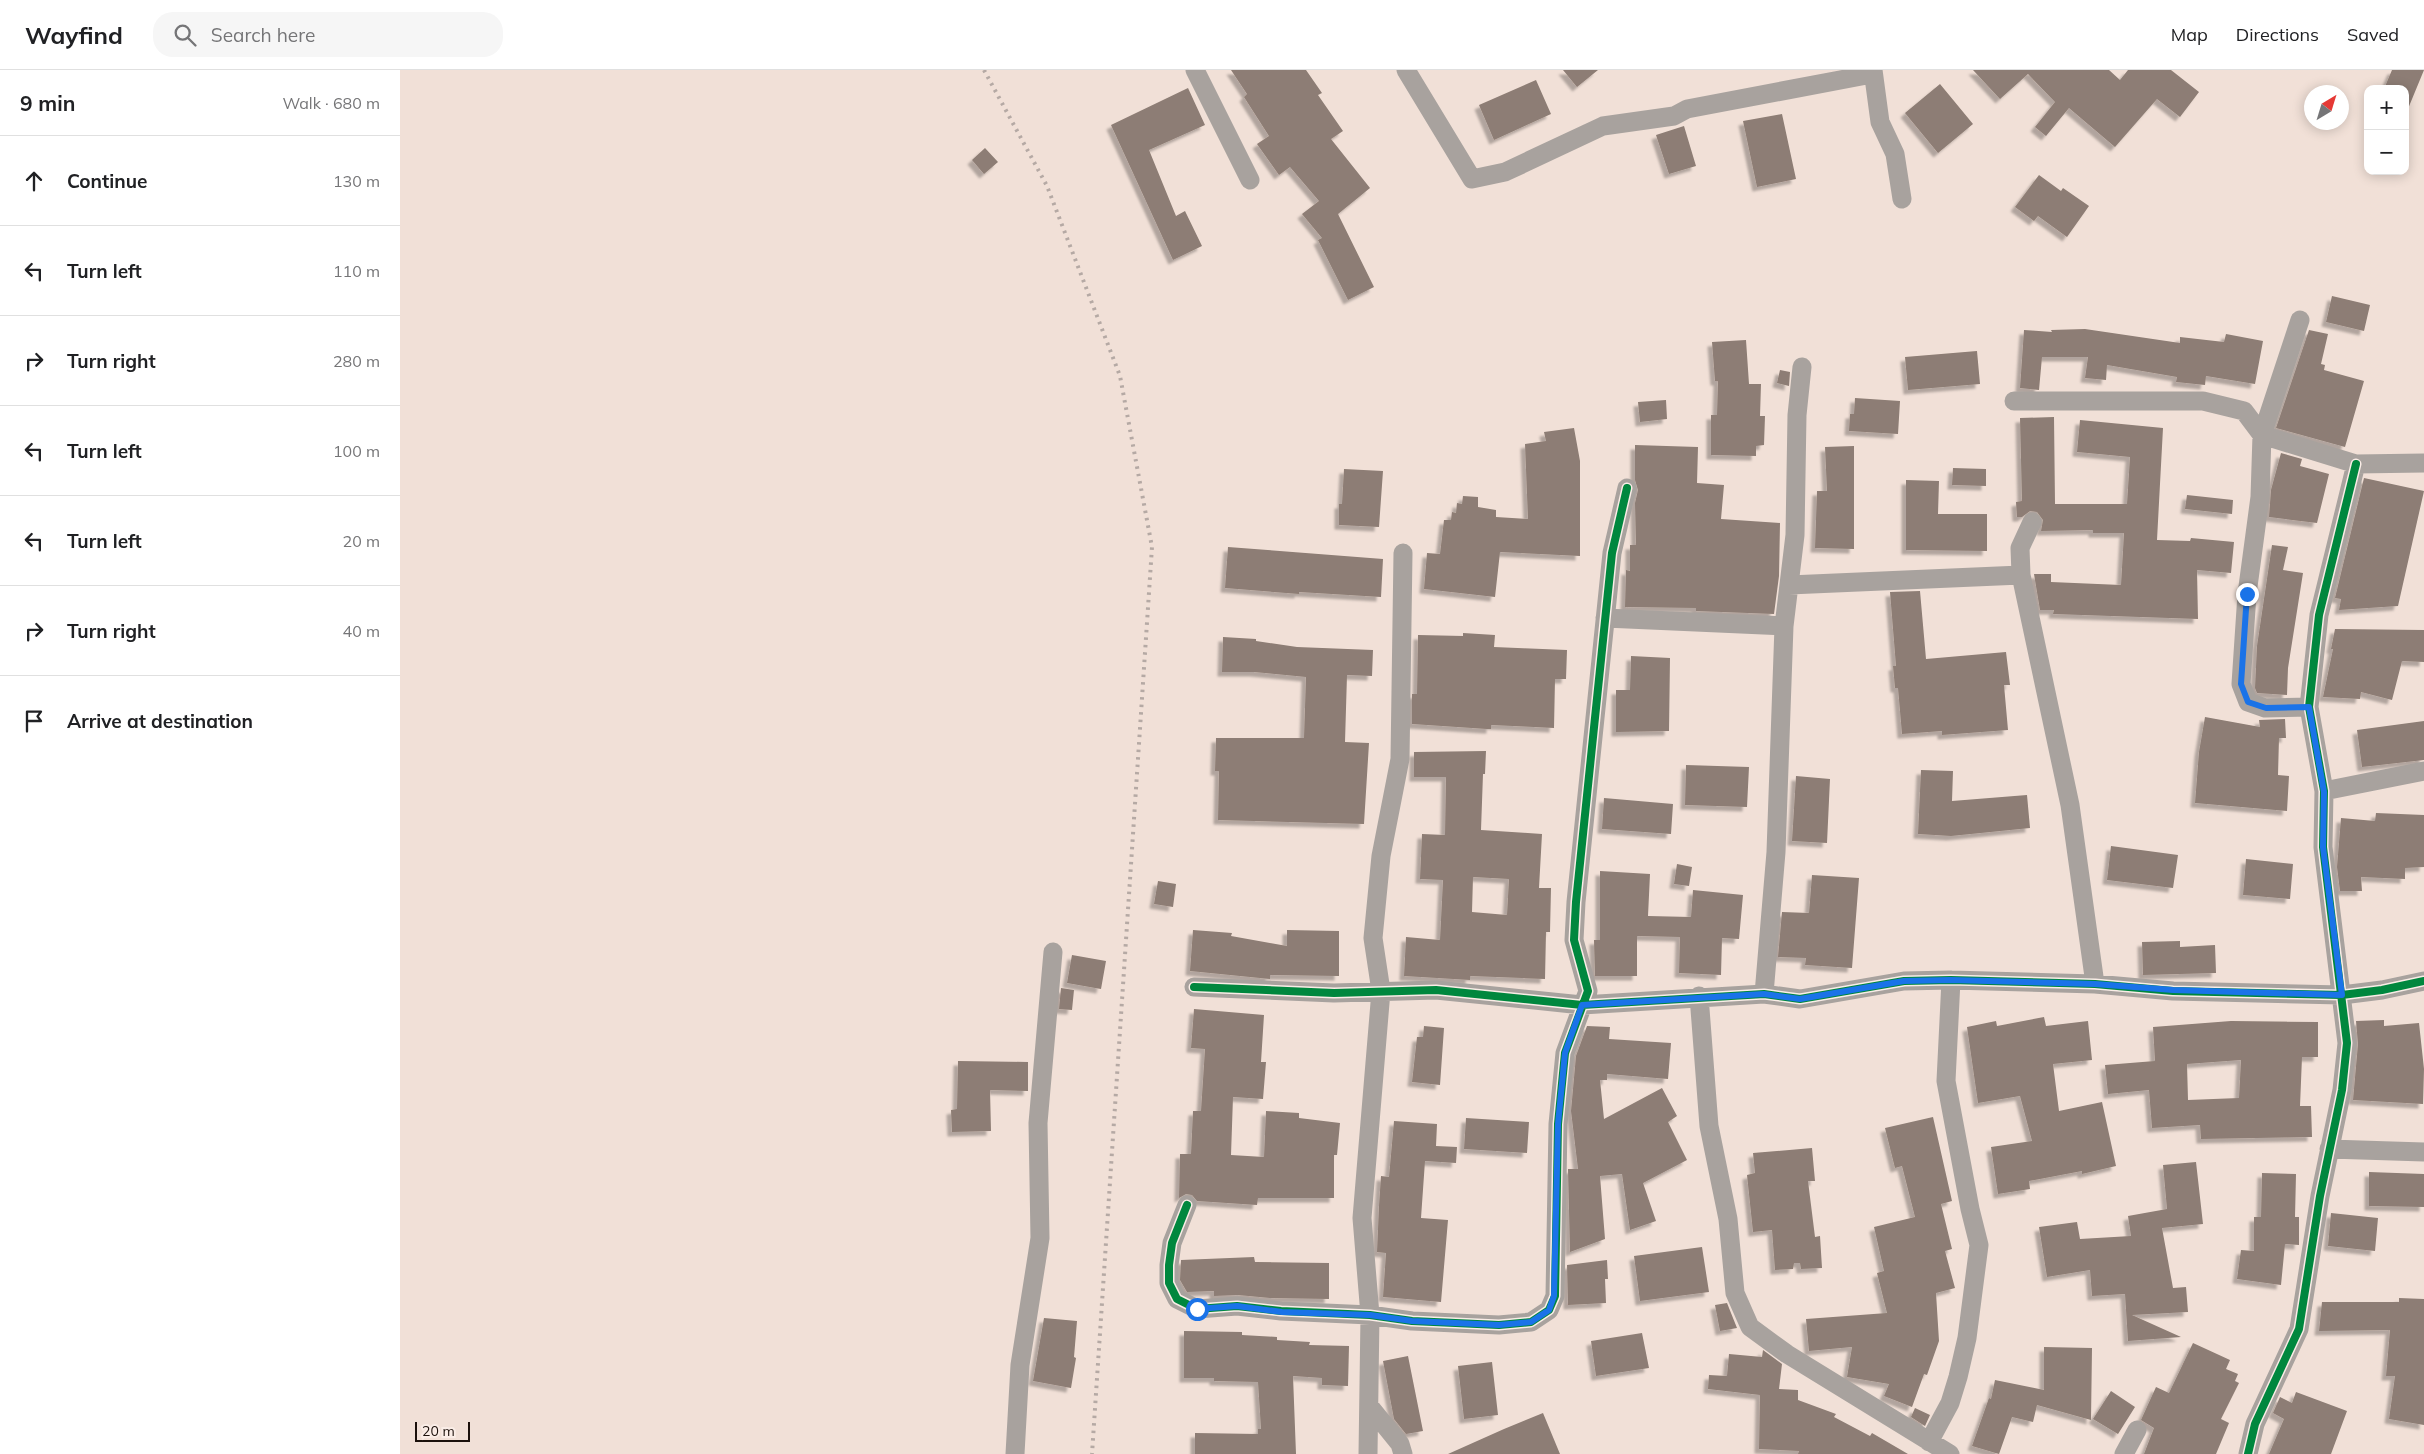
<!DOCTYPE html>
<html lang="en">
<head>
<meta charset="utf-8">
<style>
  body { margin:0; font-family:Mulish,sans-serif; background:#f6f6f6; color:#202124 }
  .controls { position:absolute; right:15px; top:15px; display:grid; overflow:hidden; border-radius:10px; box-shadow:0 2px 12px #0003 }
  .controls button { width:45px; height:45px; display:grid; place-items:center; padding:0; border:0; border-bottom:1px solid #e0e0e0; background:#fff; color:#202124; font:25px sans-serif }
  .compass { position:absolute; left:1904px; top:15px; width:45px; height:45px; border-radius:50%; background:#fff; box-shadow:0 2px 12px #0003; rotate:38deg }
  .scale { position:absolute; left:15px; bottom:12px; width:55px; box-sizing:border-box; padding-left:5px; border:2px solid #1b100b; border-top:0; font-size:14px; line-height:18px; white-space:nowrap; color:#1b100b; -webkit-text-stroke:4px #faede7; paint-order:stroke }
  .stop { position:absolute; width:15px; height:15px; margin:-11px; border:4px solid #1a73e8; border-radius:50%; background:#fff }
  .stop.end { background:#1a73e8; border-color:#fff; box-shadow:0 1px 5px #0008 }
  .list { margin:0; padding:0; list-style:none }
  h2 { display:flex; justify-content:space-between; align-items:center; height:65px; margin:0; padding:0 20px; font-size:21px }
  h2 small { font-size:16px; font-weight:400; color:#757577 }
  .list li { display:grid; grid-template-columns:32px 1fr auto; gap:15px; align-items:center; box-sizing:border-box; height:90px; padding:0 20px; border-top:1px solid #e0e0e0 }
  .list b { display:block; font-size:19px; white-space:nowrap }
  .list em { font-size:16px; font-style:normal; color:#757577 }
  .icon { flex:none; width:28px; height:28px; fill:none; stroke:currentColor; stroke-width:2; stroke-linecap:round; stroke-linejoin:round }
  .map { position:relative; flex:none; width:2024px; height:1384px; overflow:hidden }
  header { display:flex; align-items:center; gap:30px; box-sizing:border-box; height:70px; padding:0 25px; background:#fff; border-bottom:1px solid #e0e0e0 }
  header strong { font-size:24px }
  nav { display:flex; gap:28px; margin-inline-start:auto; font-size:18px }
  .search { width:350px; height:45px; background:#f6f6f6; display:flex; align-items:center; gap:12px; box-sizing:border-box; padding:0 18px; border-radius:20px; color:#757577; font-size:19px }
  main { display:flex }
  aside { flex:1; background:#fff }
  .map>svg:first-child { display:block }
</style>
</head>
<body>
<header>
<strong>Wayfind</strong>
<div class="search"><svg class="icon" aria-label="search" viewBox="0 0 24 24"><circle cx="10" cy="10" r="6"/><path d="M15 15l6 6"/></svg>Search here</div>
<nav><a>Map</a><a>Directions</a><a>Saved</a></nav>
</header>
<main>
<aside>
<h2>9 min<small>Walk · 680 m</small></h2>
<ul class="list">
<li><svg class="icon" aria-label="ahead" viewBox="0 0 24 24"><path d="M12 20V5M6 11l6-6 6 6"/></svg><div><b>Continue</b></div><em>130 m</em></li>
<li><svg class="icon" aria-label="left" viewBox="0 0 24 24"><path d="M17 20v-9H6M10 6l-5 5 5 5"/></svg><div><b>Turn left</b></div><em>110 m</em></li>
<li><svg class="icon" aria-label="right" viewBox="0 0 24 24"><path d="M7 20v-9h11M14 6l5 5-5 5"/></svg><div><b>Turn right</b></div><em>280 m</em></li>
<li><svg class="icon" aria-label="left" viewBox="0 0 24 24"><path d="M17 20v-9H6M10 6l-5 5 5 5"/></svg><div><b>Turn left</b></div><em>100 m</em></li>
<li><svg class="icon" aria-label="left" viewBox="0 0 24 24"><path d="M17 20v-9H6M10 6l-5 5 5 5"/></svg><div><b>Turn left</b></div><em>20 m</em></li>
<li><svg class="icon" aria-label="right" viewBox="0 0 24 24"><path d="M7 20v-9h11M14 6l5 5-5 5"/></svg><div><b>Turn right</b></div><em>40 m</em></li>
<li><svg class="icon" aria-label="arrive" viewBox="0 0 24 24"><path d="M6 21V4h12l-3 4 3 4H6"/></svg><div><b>Arrive at destination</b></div></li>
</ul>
</aside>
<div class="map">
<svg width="2024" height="1384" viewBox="0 0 2024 1384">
  <defs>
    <filter id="shadow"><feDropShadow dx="-4.5" dy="4.5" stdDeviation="1" flood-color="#0004"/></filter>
  </defs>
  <rect width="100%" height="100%" fill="#f1e0d7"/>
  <!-- building -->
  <path fill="#8d7d74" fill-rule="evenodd" filter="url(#shadow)" d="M831 0H906L922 23 918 25 943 61 931 69 970 118 938 144 974 217 948 230 918 170 922 168 902 144 919 131 890 97 879 105 857 74 869 66 844 27 847 24Z
    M1163 0H1198L1177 17Z
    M1573 0H1709L1720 10 1728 0H1771L1799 22 1780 47 1757 29 1715 77 1669 38 1646 66 1635 57 1655 32 1628 4 1600 29Z
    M1992 0H2024L2005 46V19H1984Z
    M1136 10 1151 44 1094 70 1079 35Z
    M1540 14 1573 54 1538 83 1505 43Z
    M788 18 805 55 749 80 776 146 785 141 802 176 773 190 711 55Z
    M1382 44 1396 109 1357 117 1343 51Z
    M1284 56 1296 96 1269 104 1256 65Z
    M585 78 598 92 584 104 572 90Z
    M1639 105 1661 121 1663 118 1689 136 1667 167 1638 146 1634 151 1615 137Z
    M1932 226 1970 235 1964 261 1926 252Z
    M1685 259 1780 273V267L1824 272 1826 264 1863 271 1855 314 1806 306 1805 315 1776 312 1777 307 1707 295 1706 310 1685 308 1688 287H1642L1639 320 1620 318 1624 260 1652 262 1651 260Z
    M1909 260 1928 264 1921 294 1925 295 1924 300 1964 311 1945 377 1876 358Z
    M1346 270 1349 314H1361L1360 346H1365L1364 375 1356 376V386L1311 385V345H1317L1318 311H1315L1312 272Z
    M1577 281 1580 314 1508 320 1505 287Z
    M1380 300 1390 302 1389 316 1377 313Z
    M1455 328 1500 331 1498 364 1449 361 1450 344H1454Z
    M1266 330 1267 349 1240 352 1238 332Z
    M1654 347 1655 434H1727L1730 387 1677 382 1680 350 1763 358 1757 470 1790 471 1791 468 1834 472 1831 503 1797 500 1798 549 1653 544 1654 540H1640L1634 504H1651V512L1721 515 1724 463H1693V460L1641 461 1643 450 1637 442 1630 441 1622 447H1617L1616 432 1622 431 1620 348Z
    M1174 358 1180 391V486L1100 482 1095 527 1024 519 1027 483 1040 484 1044 450H1051L1052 442 1056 443 1057 433 1062 434 1063 426 1078 427V437L1096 440V447L1128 449 1125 374 1146 371 1144 362Z
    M1235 375 1298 377 1297 413 1324 415 1321 449 1380 453 1379 506 1374 544 1296 541V538L1225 537 1226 500 1230 501V475H1236L1235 433 1238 420 1235 410Z
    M1454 376V479L1415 478 1417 421H1427L1425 377Z
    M1881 383 1902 389 1900 396 1929 404 1917 453 1869 447 1871 420Z
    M1553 398 1586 399V416L1552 415Z
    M944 399 983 401 979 457 939 455V434H942Z
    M1964 408 2024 421 1998 536 1939 540 1941 529 1935 528Z
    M1506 410 1539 411 1538 444H1587V481L1506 480Z
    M1787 425 1833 430 1832 444 1785 439Z
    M1872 475 1888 477 1883 500 1903 503 1888 598 1887 625 1857 623 1855 618 1857 576Z
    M828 477 983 489 981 527 899 522V524L825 518Z
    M1520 521 1526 589 1606 582 1610 615H1604L1608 660 1542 665V661L1502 664 1498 618H1495L1493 596H1496L1490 522Z
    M1935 559 2024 560V592L2002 591 1992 630 1961 622 1960 629 1923 627 1933 579H1931Z
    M1063 563 1095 565 1094 577 1167 580 1166 609H1155L1154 658 1091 655V659H1087L1012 654V624H1017L1018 565 1063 566Z
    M823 567 856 569V571L897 577 973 580 972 606 947 605 945 672 969 673 964 754 818 750 819 701H815L816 668H904L906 607 854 602H822Z
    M1231 586 1270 588 1269 661 1216 662V620H1230Z
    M1805 647 1860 657 1859 650 1885 649 1886 668H1879L1878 705 1889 706 1887 741 1795 733 1799 682Z
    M2024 651V690L1962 697 1957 660Z
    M1086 681 1085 704H1083L1081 760 1142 764 1139 818H1151L1150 862H1146L1145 909 1070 906V910L1004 906 1006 867 1040 870 1043 810 1020 809 1022 764 1045 765 1046 707H1014V682ZM1073 807 1109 809 1107 845 1072 842Z
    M1286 695 1349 697 1347 737 1285 735Z
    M1521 700 1553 701 1552 731 1627 725 1630 758 1551 766 1518 764Z
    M1396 706 1430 709 1427 773 1392 771Z
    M1204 728 1273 734 1271 764 1202 759Z
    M1976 743 2024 745V797L2005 798V809L1961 807 1962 821H1940L1937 797 1941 748 1975 751Z
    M1711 776 1778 785 1773 818 1707 810Z
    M1846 789 1893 794 1890 829 1843 825Z
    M1277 794 1292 797 1289 816 1274 814Z
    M1200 801 1250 804 1248 846 1291 847 1293 820 1343 825 1339 869 1322 868 1321 905 1279 903 1280 867 1237 866V906H1195L1194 870H1200Z
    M1412 805 1459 808 1452 898 1405 895 1406 888 1378 887 1382 842 1409 843Z
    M758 811 776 814 773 837 754 834Z
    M793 860 832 863 831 866 887 876V860L939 861V906L870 905V909L790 901Z
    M1780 871V877L1815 875 1816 903 1743 905 1742 872Z
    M672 885 706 891 701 919 667 913Z
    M661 918 674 920 672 940 659 939Z
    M794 939 864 945 861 992H866L863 1029 833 1027 831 1085 864 1087 866 1041 899 1043V1048L940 1053 937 1085H934V1128H858L857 1135 797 1131 792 1125 786 1124 779 1128 780 1084H791L793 1041H801L805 979 791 978Z
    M1644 947 1646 956 1688 951 1692 990 1653 994 1659 1041 1702 1032 1716 1096 1682 1104V1101L1629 1111 1630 1119 1598 1124 1591 1077 1632 1071 1620 1026 1578 1033 1567 957 1596 951 1597 956Z
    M1984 950V956L2019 953 2024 999 2023 1034 1953 1030 1958 974 1956 951Z
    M1831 951 1918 952V987H1902L1900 1036H1911L1912 1067 1801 1069 1800 1055 1752 1058 1749 1020 1708 1024 1705 995 1755 991 1753 957ZM1841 990 1839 1028 1788 1030 1787 994Z
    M1024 956 1044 958 1040 1015 1012 1012 1017 967H1023Z
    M1187 956 1210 957 1209 969 1271 973 1268 1009 1207 1004V1010H1200L1204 1049 1262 1018 1277 1046 1268 1052 1287 1090 1243 1113 1256 1151 1230 1160 1222 1104 1200 1106 1205 1169 1170 1182 1168 1099H1178L1171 1041 1176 986Z
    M558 991 628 992V1021L590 1020 591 1061 552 1062 551 1040 557 1039Z
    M1533 1047 1552 1131 1541 1134 1552 1179 1545 1181 1555 1218 1536 1223 1539 1271 1527 1305 1524 1304 1512 1337 1484 1326 1489 1314 1447 1307 1452 1277 1409 1281 1406 1249 1487 1243 1477 1203 1484 1201 1474 1157 1515 1147 1502 1096 1495 1098 1485 1058Z
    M1066 1048 1129 1052 1127 1083 1064 1079Z
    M994 1051 1037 1054 1036 1076 1057 1077 1056 1093 1025 1091 1021 1148 1048 1150 1041 1232 983 1227 986 1183 977 1182 979 1136 981 1106 989 1107Z
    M1412 1078 1415 1111H1408L1415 1167 1420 1166 1422 1198 1401 1199 1400 1193H1394L1393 1199 1375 1200 1372 1160 1353 1162 1347 1105 1355 1103 1353 1083Z
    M1796 1092 1803 1154 1762 1158 1773 1218 1786 1217 1788 1242 1732 1245 1781 1267 1728 1271 1725 1224 1692 1226 1690 1200 1647 1207 1639 1157 1677 1152 1680 1169 1731 1166 1728 1146 1767 1139 1763 1095Z
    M1969 1102 2024 1104V1137L1969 1136Z
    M1862 1103 1896 1104 1895 1147H1899V1175L1885 1174 1881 1215 1837 1209 1841 1180 1854 1181V1147H1861Z
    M1931 1143 1978 1148 1975 1181 1928 1176Z
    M1302 1177 1309 1222 1240 1231 1234 1186Z
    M854 1187 855 1192 929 1193V1229L870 1228 838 1225 814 1226V1221L787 1222 780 1210 781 1190Z
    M1207 1190 1208 1209H1205L1206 1233 1168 1235 1167 1195Z
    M1999 1228 2024 1229V1355L1989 1349 1995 1306H1986L1990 1260 1919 1261 1922 1232H1999Z
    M1327 1233 1337 1258 1320 1261 1315 1235Z
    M644 1248 677 1251 674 1287 676 1288 671 1318 633 1311Z
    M784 1261 842 1262V1265L877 1267V1270L910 1272 909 1275 949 1276 948 1316 922 1315V1308L893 1306 896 1384H795V1363L858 1364V1359H861L858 1312 814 1311V1308H784Z
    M1242 1263 1249 1298 1196 1306 1191 1271Z
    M1793 1273 1830 1290 1826 1299 1838 1304 1835 1311 1839 1313 1821 1349 1829 1353 1816 1384H1744L1754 1358 1741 1350 1756 1317 1769 1323Z
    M1644 1277 1692 1278 1691 1350 1637 1335 1633 1352 1612 1347 1599 1384 1572 1376 1589 1328 1591 1329 1595 1310 1644 1320Z
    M1363 1280 1382 1294 1379 1319 1398 1320V1330L1436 1344 1434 1347 1470 1366 1472 1363 1508 1384H1398L1399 1381 1359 1379 1360 1325 1308 1319 1309 1305 1327 1306 1329 1284 1362 1287Z
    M1008 1286 1023 1361 1006 1364 994 1349 983 1291Z
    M1092 1292 1098 1345 1064 1349 1058 1296Z
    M1711 1321 1735 1337 1718 1364 1693 1349Z
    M1896 1322 1947 1341 1931 1384H1869L1884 1349 1873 1343 1880 1327 1892 1333Z
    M1515 1338 1530 1345 1525 1356 1511 1347Z
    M1143 1343 1160 1384H1048L1104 1359Z"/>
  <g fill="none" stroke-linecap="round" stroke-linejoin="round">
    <!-- minor -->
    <path stroke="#a8a29e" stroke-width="19" d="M795 0 850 110
      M1006 0 1072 109 1105 102 1203 56 1274 46 1287 39 1472 4
      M1473 0 1480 52 1495 84 1502 129
      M1900 250 1862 365 1860 427 1847 524 1841 614 1848 632 1865 638 1909 637
      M1614 331H1803L1844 341 1862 365 1956 394 2024 393
      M1632 452 1620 478 1621 505 1670 735 1695 914
      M1389 515 1621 505
      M1205 548 1384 556
      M1924 721 2024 701
      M794 917 934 923 1036 920 1182 935 1364 924 1400 929 1504 911 1551 910 1695 914 1773 921 1942 925 1982 920 2024 911
      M1364 924 1376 782 1384 556 1395 465 1397 345 1402 297
      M1299 926 1309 1056 1328 1149 1335 1223 1350 1257 1387 1284 1550 1384
      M1929 1079 2024 1082
      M787 1135 772 1173 769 1195V1213L777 1229 797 1239 837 1236 881 1241 970 1245 1012 1251 1099 1255 1131 1252 1149 1240 1155 1226 1158 1054 1165 983 1188 921 1174 870 1176 832 1212 483 1227 418
      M970 1337 1000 1374 1003 1384
      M1529 1372 1550 1333 1558 1307 1567 1268 1579 1175 1570 1139 1546 1011 1551 910
      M615 1384 620 1295 640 1168 638 1053 653 882
      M968 1384 970 1245 962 1148 981 921 973 868 981 786 1000 689 1003 483
      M1724 1384 1737 1360
      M1848 1384 1855 1354 1899 1259 1920 1126 1942 1020 1947 973 1923 777 1924 721 1909 637 1919 545 1956 394"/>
    <!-- rail -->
    <path stroke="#b5a9a4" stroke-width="4" stroke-dasharray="2.5 5" stroke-linecap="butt" d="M584 0 647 116 720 306 752 477 692 1384"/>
    <!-- cycleway casing -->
    <g stroke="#faede7" stroke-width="11">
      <path id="cycleway" d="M794 917 934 923 1036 920 1182 935 1364 924 1400 929 1504 911 1551 910 1695 914 1773 921 1942 925 1982 920 2024 911
        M787 1135 772 1173 769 1195V1213L777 1229 797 1239 837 1236 881 1241 970 1245 1012 1251 1099 1255 1131 1252 1149 1240 1155 1226 1158 1054 1165 983 1188 921 1174 870 1176 832 1212 483 1227 418
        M1848 1384 1855 1354 1899 1259 1920 1126 1942 1020 1947 973 1923 777 1924 721 1909 637 1919 545 1956 394"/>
    </g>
    <!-- cycleway -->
    <use href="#cycleway" stroke="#00873e" stroke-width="8"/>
  </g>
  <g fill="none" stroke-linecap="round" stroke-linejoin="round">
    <!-- route -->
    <path stroke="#1a73e8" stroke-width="6" d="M797 1239 837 1236 882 1242 970 1245 1012 1251 1099 1255 1131 1252 1149 1240 1154 1226 1158 1054 1165 983 1182 935 1364 924 1400 929 1504 911 1551 910 1695 914 1773 920 1942 925 1923 777 1924 722 1909 637 1866 638 1848 632 1841 614 1847 524"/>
  </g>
</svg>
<div class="controls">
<button>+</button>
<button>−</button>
</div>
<svg class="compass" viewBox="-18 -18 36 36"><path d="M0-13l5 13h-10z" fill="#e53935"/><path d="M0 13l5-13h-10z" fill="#757577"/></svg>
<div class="scale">20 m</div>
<div class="stop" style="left:797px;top:1239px"></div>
<div class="stop end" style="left:1847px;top:524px"></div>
</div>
</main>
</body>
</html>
